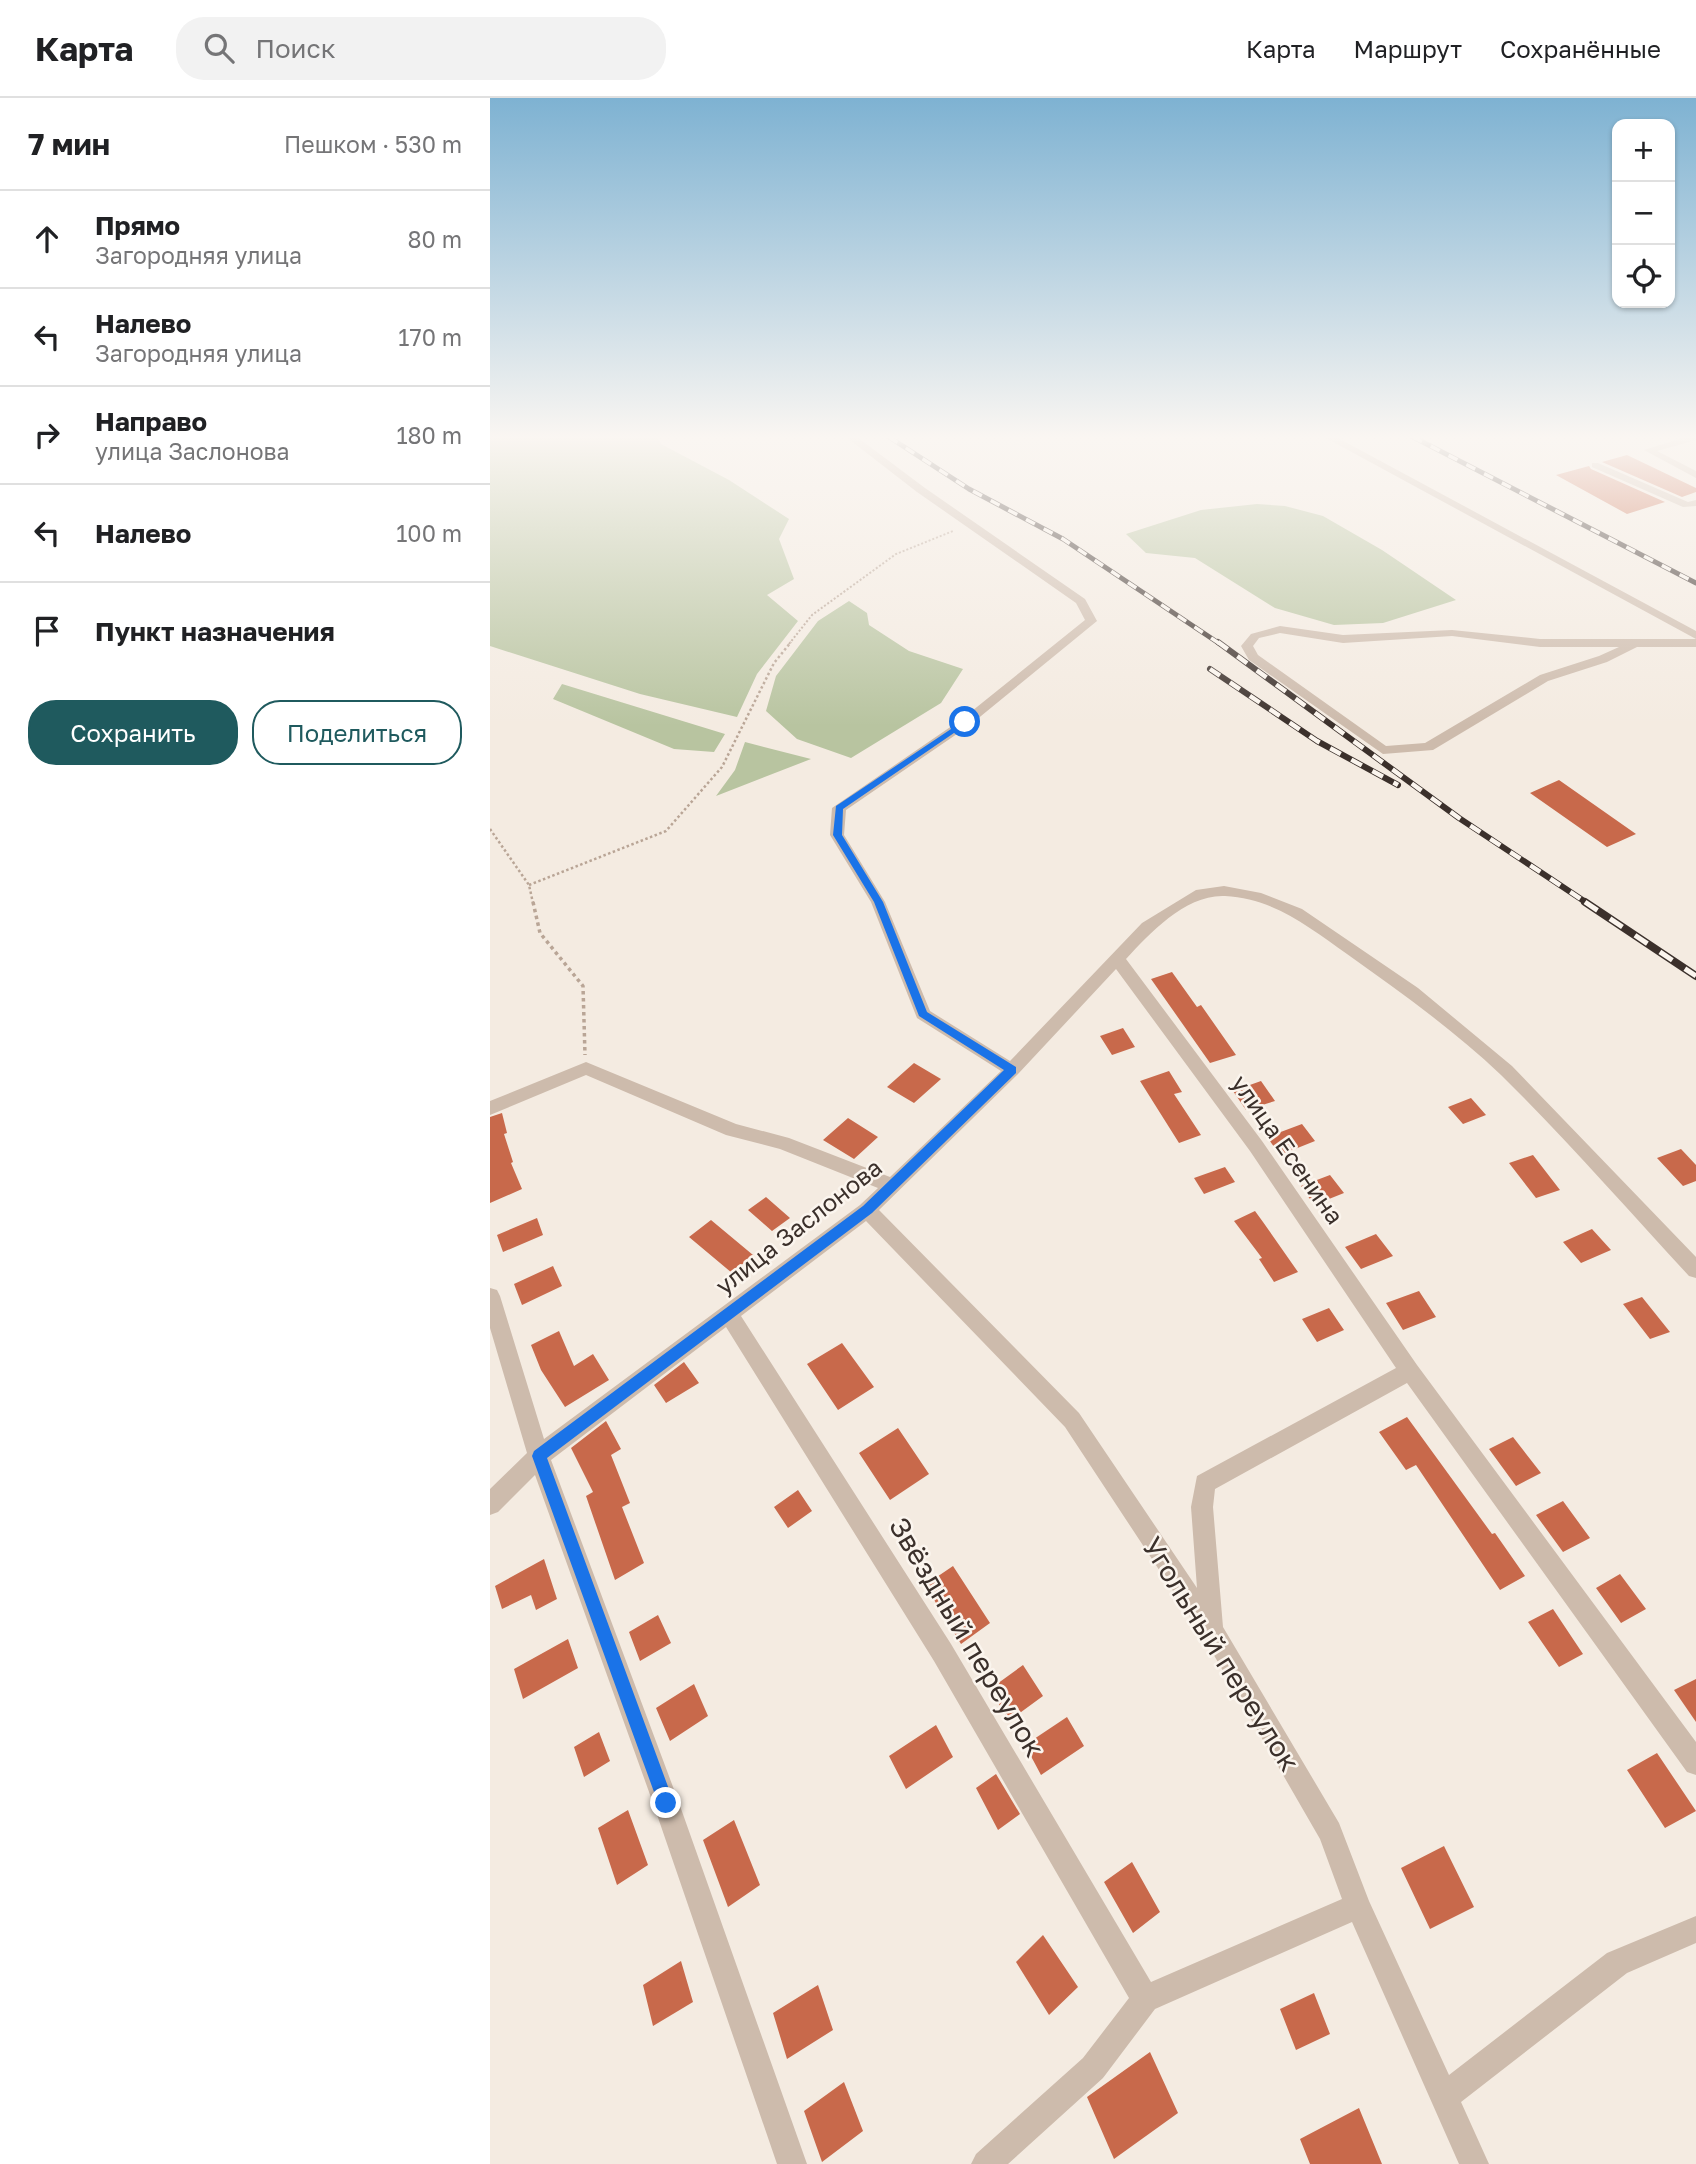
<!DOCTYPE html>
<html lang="ru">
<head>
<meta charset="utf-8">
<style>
  body { margin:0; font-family:"Golos Text",sans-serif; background:#f2f2f2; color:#202124 }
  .controls { position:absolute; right:21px; top:21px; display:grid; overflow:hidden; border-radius:14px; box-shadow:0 2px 5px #0004 }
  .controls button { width:63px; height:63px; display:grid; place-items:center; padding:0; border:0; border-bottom:2px solid #e0e0e0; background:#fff; color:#202124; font:35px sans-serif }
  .stop { position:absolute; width:21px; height:21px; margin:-16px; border:5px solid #1a73e8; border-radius:50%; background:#fff }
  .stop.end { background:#1a73e8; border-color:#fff; box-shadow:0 2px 7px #0008 }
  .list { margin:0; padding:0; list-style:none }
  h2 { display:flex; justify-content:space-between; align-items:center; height:91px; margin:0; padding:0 28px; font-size:30px }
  h2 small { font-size:23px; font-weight:400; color:#757577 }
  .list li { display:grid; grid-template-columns:46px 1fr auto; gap:21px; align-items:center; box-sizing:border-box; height:98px; padding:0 28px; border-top:2px solid #e0e0e0 }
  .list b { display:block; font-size:26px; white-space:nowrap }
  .list p { margin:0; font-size:23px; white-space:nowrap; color:#757577 }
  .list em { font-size:23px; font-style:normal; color:#757577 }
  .actions { display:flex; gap:14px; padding:21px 28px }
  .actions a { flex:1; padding:16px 0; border:2px solid #1f5a5e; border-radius:28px; text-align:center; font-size:24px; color:#1f5a5e }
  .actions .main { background:#1f5a5e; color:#fff }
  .icon { flex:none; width:38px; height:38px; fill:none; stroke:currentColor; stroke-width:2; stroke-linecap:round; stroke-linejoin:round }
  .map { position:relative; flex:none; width:1206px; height:2066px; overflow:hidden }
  header { display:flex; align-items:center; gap:42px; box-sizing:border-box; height:98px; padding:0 35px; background:#fff; border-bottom:2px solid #e0e0e0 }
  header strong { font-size:33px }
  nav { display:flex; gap:38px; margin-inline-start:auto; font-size:24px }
  .search { width:490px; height:63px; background:#f2f2f2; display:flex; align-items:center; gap:18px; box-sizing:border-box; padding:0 24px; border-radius:28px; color:#757577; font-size:26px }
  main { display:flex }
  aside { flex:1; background:#fff }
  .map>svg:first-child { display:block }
</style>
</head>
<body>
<header>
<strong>Карта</strong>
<div class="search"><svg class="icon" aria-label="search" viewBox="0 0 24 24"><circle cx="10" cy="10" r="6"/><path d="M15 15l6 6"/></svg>Поиск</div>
<nav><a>Карта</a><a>Маршрут</a><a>Сохранённые</a></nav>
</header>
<main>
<aside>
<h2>7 мин<small>Пешком · 530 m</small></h2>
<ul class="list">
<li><svg class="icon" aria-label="ahead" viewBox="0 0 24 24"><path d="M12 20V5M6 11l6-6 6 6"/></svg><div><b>Прямо</b><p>Загородняя улица</p></div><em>80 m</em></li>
<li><svg class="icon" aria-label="left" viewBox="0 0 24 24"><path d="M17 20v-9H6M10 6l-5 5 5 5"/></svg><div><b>Налево</b><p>Загородняя улица</p></div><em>170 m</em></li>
<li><svg class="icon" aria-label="right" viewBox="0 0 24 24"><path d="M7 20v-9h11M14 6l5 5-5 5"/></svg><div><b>Направо</b><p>улица Заслонова</p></div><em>180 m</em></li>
<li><svg class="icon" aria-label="left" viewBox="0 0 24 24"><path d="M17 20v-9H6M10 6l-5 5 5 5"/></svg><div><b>Налево</b></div><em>100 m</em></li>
<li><svg class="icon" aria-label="arrive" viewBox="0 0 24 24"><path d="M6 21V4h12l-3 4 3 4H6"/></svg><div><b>Пункт назначения</b></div></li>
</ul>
<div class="actions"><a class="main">Сохранить</a><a>Поделиться</a></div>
</aside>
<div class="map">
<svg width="1206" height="2066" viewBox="0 0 1206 2066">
  <rect width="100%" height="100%" fill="#f4ebe1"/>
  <!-- green -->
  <path fill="#b8c4a0" d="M0 339H168L171 346 239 382 299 421 289 441 304 481 277 497 308 523 267 576 247 619 150 596 0 548Z
    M767 406 795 408 833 418 892 452 966 502 893 525 844 527 785 510 705 460 656 455 636 436 711 412Z
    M359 503 377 515 379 527 419 553 473 571 451 605 361 660 307 641 276 613 286 578 328 523Z
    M72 586 235 636 224 654 184 651 63 601Z
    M255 644 321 661 226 698 245 672Z"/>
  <!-- building -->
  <path fill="#c8694b" d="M1137 357 1206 390V394L1192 399 1112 364Z
    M1099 368 1101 371 1175 404 1137 416 1066 377Z
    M1069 682 1146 736 1117 749 1040 695Z
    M682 874 707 909 711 907 746 957 720 965 661 881Z
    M633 930 645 949 622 957 610 938Z
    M424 965 451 981 424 1005 397 989Z
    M679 973 692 994 684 996 711 1037 689 1045 650 983Z
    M771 983 785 1003 756 1012 743 993Z
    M981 1000 996 1017 973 1026 958 1009Z
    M12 1015 17 1035 14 1036 23 1064 21 1065 32 1091 0 1105V1019Z
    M358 1020 388 1039 364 1061 333 1042Z
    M812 1026 825 1043 790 1057 777 1039Z
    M1191 1051 1206 1067V1083L1193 1088 1167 1060Z
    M1043 1057 1070 1092 1046 1100 1019 1065Z
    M735 1069 745 1084 714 1096 704 1080Z
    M840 1077 854 1095 824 1107 811 1088Z
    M276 1099 300 1120 282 1133 258 1112Z
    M765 1113 773 1124 808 1174 784 1184 769 1161 772 1160 744 1123Z
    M47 1120 53 1137 13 1154 7 1137Z
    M221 1122 263 1157 242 1175 199 1139Z
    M1102 1131 1121 1152 1091 1165 1073 1144Z
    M886 1136 903 1158 871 1171 855 1149Z
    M63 1168 72 1188 32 1207 24 1186Z
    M929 1193 946 1219 913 1232 896 1205Z
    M1152 1199 1180 1234 1160 1241 1133 1206Z
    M839 1210 854 1232 827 1244 812 1221Z
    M69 1233 84 1268 103 1256 119 1282 75 1309 51 1272 41 1247Z
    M352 1245 384 1289 348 1312 317 1266Z
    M194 1264 209 1285 176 1305 164 1287Z
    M917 1319 1002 1436 1005 1435 1035 1478 1010 1492 926 1367 916 1372 889 1334Z
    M116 1323 131 1351 121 1357 140 1405 132 1409 154 1465 125 1482 96 1398 103 1394 81 1350Z
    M408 1330 439 1376 400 1402 369 1355Z
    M1023 1339 1051 1375 1026 1388 999 1351Z
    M308 1392 322 1413 298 1430 284 1409Z
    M1073 1403 1100 1440 1073 1454 1046 1417Z
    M54 1461 67 1501 46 1512 41 1497 12 1511 5 1488Z
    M463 1468 500 1525 471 1546 435 1487Z
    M1130 1476 1156 1511 1131 1525 1106 1490Z
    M1063 1511 1093 1556 1069 1569 1038 1524Z
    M168 1517 181 1545 150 1563 139 1534Z
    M78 1541 88 1570 33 1601 24 1571Z
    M533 1567 553 1598 519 1623 500 1591Z
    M1206 1581V1624L1184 1592Z
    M204 1586 218 1618 180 1643 166 1610Z
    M577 1619 594 1648 551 1677 535 1647Z
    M446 1627 463 1659 416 1691 399 1658Z
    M109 1634 120 1663 94 1679 84 1649Z
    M1167 1655 1206 1713 1175 1730 1137 1672Z
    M506 1676 530 1716 508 1732 486 1690Z
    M138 1712 158 1767 127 1787 108 1730Z
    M244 1722 270 1787 238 1809 213 1742Z
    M954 1748 984 1809 940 1831 911 1770Z
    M642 1764 670 1814 643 1835 614 1784Z
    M553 1837 588 1889 559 1917 526 1864Z
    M191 1863 203 1904 163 1928 153 1887Z
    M328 1887 343 1932 297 1961 283 1915Z
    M824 1895 840 1936 806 1952 790 1911Z
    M660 1954 688 2015 624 2061 597 1999Z
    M354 1984 373 2033 332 2064 314 2013Z
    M869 2010 892 2066H820L810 2041Z"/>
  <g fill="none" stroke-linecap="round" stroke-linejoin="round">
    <!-- path-far2 -->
    <path stroke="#b9a596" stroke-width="2" stroke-dasharray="2 2" stroke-linecap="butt" d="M299 546 322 517 406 456 463 433"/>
    <!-- path-far1 -->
    <path stroke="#b9a596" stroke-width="2.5" stroke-dasharray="2.5 2.5" stroke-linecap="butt" d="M0 731 39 787 43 805
      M39 787 176 733 232 669 284 565 301 544"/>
    <!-- path -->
    <path stroke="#b9a596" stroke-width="3.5" stroke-dasharray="3.5 3.5" stroke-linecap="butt" d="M43 804 50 835 93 888 95 957"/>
    <!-- minor -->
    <path fill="#cdbbac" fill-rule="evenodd" d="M356 339H367L435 390 595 501 607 523 480 627 356 712 354 737 395 804 440 913 520 963 652 825 706 792 734 788 771 795 812 811 928 890 1022 968 1206 1159V1180L1199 1178C1137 1111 1076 1041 1011 977 964 932 910 894 857 856 820 830 783 800 735 798 696 796 660 835 636 861L772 1043 927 1267 1206 1644V1677L1197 1674 917 1285 725 1391 723 1409 733 1529 849 1725 879 1803 959 1977 1117 1855 1206 1818V1845L1137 1875 971 2004 999 2066H969L862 1824 665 1911 613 1980 518 2066H481L486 2056 593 1960 639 1900 444 1563 236 1229 61 1362 189 1705 317 2066H287L163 1705 45 1377 8 1414 0 1417V1391L37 1355 0 1230V1190L7 1192 10 1198 54 1341 370 1107 388 1090 290 1051 236 1037 96 977 0 1017V1003L96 964 246 1026 299 1040 400 1079 511 973 427 920 381 804 340 737 342 710 472 621 595 522 586 505 427 394ZM626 871 760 1053 906 1270 707 1378 701 1409 707 1490 589 1315 389 1112 528 976ZM376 1123 575 1329 714 1540 830 1741 852 1801 661 1884 461 1546 251 1218Z
      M834 339H846L1206 533V549H1147L1117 564 1058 583 943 652 893 656 759 562 751 548 761 536 790 528 853 537 962 532 1050 541H1206ZM790 535 853 545 962 538 1050 549H1129L1109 558 1050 577 935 645 896 648 768 557 763 548 769 540Z
      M1196 339H1206V342L1167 353 1206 373V380L1154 352Z
      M1102 365H1108L1198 404 1206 402V408L1193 409 1102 369Z"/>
    <!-- rail-far2 casing -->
    <g stroke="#3b302b" stroke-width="5">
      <path id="rail-far2" d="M399 339 479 391 573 441 730 546
        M923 339 1206 485"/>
    </g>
    <!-- rail-far1 casing -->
    <g stroke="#3b302b" stroke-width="6">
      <path id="rail-far1" d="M728 544 969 720 1097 805
        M720 571 827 643 908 687"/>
    </g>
    <!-- rail casing -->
    <g stroke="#3b302b" stroke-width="8">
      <path id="rail" d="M1095 804 1206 878"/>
    </g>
    <!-- rail-far2 -->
    <use href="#rail-far2" stroke="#fbf5ee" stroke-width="3.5" stroke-dasharray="10" stroke-linecap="butt"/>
    <!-- rail-far1 -->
    <use href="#rail-far1" stroke="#fbf5ee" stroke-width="4.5" stroke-dasharray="12" stroke-linecap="butt"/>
    <!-- rail -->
    <use href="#rail" stroke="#fbf5ee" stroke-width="5" stroke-dasharray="15" stroke-linecap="butt"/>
  </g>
  <!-- sky -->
  <linearGradient id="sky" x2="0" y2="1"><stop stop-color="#7eb2d2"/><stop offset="0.54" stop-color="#faf6f2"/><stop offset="1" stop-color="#faf6f2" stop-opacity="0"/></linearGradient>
  <rect width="1206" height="628" fill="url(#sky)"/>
  <!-- route -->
  <path fill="#1a73e8" d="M473 623 480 624 353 711 352 737 393 804 437 914 526 969V975L382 1115 57 1360 184 1705 182 1711 176 1713 170 1711 168 1705 42 1358 44 1353 373 1108 514 972 429 918 384 804 343 737 346 708Z"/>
  <g text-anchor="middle" stroke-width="5" stroke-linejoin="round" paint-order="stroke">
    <!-- street labels -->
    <g font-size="24" fill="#3b302b" stroke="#fbf5ee">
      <text transform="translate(797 1052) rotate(55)" y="8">улица Есенина</text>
      <text transform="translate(309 1129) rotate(-38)" y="8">улица Заслонова</text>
    </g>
    <!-- near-street labels -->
    <g font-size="28" fill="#3b302b" stroke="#fbf5ee">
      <text transform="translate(477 1539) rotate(59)" y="10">Звёздный переулок</text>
      <text transform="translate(731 1556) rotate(58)" y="10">Угольный переулок</text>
    </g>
  </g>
</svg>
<div class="controls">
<button>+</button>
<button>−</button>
<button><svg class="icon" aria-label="locate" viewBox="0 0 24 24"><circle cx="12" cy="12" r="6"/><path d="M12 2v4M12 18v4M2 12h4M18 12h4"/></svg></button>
</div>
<div class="stop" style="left:475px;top:624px"></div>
<div class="stop end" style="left:176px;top:1705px"></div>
</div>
</main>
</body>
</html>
